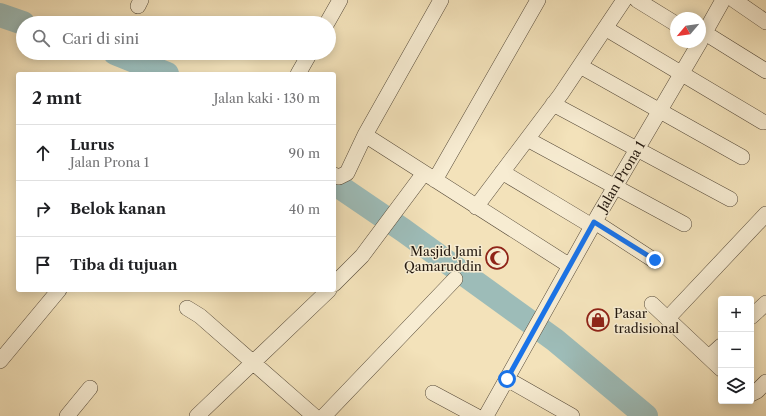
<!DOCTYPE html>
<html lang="id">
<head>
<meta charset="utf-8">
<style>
  body { margin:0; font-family:"Libre Caslon Text",serif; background:#f6f6f6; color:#202124 }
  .controls { position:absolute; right:12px; bottom:12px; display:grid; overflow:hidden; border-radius:4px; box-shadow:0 2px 10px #0003 }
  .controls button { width:36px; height:36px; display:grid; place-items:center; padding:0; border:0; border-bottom:1px solid #e0e0e0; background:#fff; color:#202124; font:20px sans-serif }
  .compass { position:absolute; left:670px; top:12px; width:36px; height:36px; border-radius:50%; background:#fff; box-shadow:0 2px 10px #0003; rotate:241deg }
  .stop { position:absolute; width:12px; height:12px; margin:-9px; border:3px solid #1a73e8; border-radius:50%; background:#fff }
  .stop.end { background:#1a73e8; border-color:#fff; box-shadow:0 1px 4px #0008 }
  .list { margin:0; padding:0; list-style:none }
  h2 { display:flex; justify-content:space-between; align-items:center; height:52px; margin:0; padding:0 16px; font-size:17px }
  h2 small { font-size:13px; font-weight:400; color:#757577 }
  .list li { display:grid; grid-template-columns:26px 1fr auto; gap:12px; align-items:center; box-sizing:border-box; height:56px; padding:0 16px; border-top:1px solid #e0e0e0 }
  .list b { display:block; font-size:15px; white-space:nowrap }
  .list p { margin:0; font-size:13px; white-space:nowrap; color:#757577 }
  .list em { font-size:13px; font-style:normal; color:#757577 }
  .icon { flex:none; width:22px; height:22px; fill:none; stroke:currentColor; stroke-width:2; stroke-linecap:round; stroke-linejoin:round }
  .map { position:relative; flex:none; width:766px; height:416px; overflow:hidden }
  .search { position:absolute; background:#fff; box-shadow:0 2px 10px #0003; left:16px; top:16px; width:320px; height:44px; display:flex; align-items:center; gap:10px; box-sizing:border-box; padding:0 14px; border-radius:22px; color:#757577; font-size:15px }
  .panel { position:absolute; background:#fff; box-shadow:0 2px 10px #0003; left:16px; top:72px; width:320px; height:220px; border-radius:4px }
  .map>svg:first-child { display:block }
</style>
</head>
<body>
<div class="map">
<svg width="766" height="416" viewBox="0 0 766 416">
  <rect width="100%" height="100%" fill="#f3e2ba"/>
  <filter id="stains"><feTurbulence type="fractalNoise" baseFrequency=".005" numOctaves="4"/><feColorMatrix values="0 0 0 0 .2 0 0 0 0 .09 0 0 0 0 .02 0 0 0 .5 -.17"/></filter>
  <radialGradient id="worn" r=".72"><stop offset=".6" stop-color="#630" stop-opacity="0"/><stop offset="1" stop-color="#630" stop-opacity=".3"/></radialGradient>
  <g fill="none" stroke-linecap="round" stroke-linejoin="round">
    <!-- river -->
    <path stroke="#9dbcb8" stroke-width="24" d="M0 15 23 23
      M115 53 167 74
      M334 183 403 230 555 340 646 416"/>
    <!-- minor casing -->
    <g stroke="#564a39" stroke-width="16">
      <path id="minor" d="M637 0 676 24
        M734 0 766 22
        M138 6 141 0
        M327 23 340 0
        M605 28 763 122
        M705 33 766 71
        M700 41 723 0
        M580 66 742 157
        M298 74 310 53
        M553 104 730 199
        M365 135 570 266
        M527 139 684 224
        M502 172 592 226
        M334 175 339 177 347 173 365 135 441 0
        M435 180 538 0
        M476 207 561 94 624 0
        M595 222 655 261
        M334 284 362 256 424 173
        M652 304 721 369
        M187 308 200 316 314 416
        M751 317 766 303
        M668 318 766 214
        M709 357 721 346
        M0 361 59 290
        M507 379 572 416
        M433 393 476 416
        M751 394 757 391 766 382
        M67 416 90 388
        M197 416 329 290
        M324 416 455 279
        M486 416 599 214 700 42"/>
    </g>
    <!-- minor -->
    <use href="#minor" stroke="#f7ecd2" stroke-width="15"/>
  </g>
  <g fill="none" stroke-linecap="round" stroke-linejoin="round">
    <!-- route -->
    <path stroke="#1a73e8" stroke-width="5" d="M507 379 594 222 655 260"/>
  </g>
  <!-- icons -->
  <defs>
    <g id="mosque-ring" transform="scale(1.15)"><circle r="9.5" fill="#f7ecd2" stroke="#8f2418" stroke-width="1.5"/><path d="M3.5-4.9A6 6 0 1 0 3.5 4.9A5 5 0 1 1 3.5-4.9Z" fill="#8f2418"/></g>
    <g id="shop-ring" transform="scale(1.15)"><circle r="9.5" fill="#f7ecd2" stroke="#8f2418" stroke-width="1.5"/><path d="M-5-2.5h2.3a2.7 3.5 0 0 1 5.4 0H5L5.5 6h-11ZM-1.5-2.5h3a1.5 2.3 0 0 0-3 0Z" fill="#8f2418"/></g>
  </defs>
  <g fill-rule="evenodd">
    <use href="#mosque-ring" x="497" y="258"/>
    <use href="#shop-ring" x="598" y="320"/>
  </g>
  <g text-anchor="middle" stroke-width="3" stroke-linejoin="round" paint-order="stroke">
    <!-- street labels -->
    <g font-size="13" fill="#22170e" stroke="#f7ecd2">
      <text transform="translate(621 176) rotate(-59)" y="5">Jalan Prona 1</text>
    </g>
    <!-- poi labels -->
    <g font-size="13" fill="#22170e" stroke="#f7ecd2" text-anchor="end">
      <text x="482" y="256">Masjid Jami<tspan x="482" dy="15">Qamaruddin</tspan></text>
      <text x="614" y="318" text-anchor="start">Pasar<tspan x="614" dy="15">tradisional</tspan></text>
    </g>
  </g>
  <rect width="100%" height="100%" filter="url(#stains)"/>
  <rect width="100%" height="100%" fill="url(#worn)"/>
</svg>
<div class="controls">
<button>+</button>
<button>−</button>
<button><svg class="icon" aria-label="layers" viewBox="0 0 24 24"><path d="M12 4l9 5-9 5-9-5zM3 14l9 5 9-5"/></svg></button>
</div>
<svg class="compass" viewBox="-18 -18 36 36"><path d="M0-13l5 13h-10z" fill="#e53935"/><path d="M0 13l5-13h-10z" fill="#757577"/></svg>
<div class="stop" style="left:507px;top:379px"></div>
<div class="stop end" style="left:655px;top:260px"></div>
<div class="search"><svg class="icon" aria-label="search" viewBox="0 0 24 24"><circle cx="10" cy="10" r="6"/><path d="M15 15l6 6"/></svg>Cari di sini</div>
<section class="panel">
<h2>2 mnt<small>Jalan kaki · 130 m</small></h2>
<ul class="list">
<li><svg class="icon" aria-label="ahead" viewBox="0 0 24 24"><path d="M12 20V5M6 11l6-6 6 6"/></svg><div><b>Lurus</b><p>Jalan Prona 1</p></div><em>90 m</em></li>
<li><svg class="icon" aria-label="right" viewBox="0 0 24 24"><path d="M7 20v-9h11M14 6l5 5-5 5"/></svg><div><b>Belok kanan</b></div><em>40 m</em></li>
<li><svg class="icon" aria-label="arrive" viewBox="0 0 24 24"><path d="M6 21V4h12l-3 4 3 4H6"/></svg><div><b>Tiba di tujuan</b></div></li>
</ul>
</section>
</div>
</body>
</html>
